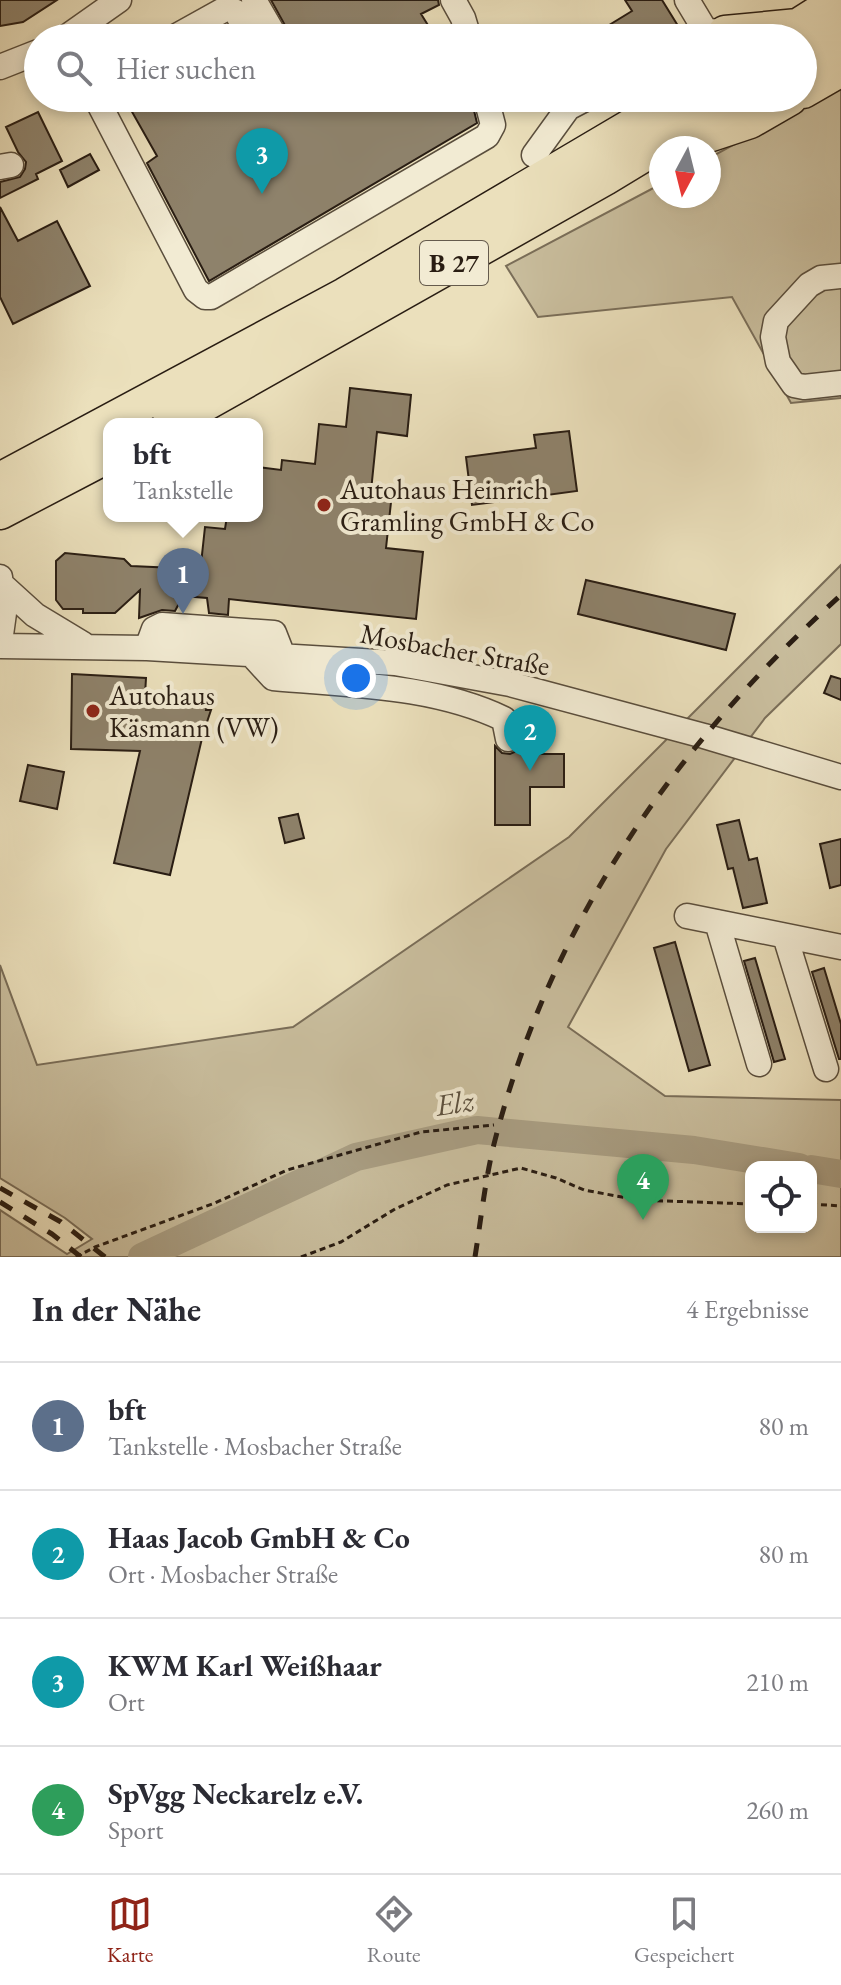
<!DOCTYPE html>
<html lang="de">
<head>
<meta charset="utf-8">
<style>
  body { margin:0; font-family:"EB Garamond",serif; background:#f2f2f3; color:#2b2b33 }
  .controls { position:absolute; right:24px; bottom:24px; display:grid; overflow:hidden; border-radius:16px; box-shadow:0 4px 12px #0003 }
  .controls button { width:72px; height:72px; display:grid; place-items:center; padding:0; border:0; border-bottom:2px solid #e1e1e2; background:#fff; color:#2b2b33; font:40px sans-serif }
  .compass { position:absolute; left:649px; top:136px; width:72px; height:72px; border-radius:50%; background:#fff; box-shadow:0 4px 12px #0003; rotate:187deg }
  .you { position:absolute; left:356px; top:678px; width:28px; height:28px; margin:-20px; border:6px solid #fff; border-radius:50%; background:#1a73e8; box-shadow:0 0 0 12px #1a73e833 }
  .badge { display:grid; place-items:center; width:52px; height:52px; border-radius:50%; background:#8f2418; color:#fff; font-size:26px; font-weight:700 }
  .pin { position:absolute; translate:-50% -66px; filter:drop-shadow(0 2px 4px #0008) }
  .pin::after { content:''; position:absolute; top:42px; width:28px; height:24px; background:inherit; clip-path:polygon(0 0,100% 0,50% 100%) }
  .popup { position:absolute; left:103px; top:418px; width:160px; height:104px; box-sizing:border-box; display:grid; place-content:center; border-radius:16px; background:#fff; filter:drop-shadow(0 2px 6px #0005); font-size:26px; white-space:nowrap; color:#7c7c81 }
  .popup b { font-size:30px; color:#2b2b33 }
  .popup::after { content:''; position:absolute; left:50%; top:100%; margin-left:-16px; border:16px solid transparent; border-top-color:#fff }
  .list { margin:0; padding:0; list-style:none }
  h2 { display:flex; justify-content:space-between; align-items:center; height:104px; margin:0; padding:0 32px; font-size:34px }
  h2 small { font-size:26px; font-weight:400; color:#7c7c81 }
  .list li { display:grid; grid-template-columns:52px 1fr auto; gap:24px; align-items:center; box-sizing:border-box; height:128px; padding:0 32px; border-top:2px solid #e1e1e2 }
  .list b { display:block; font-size:30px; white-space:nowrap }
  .list p { margin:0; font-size:26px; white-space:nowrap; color:#7c7c81 }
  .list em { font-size:26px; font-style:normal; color:#7c7c81 }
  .icon { flex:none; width:44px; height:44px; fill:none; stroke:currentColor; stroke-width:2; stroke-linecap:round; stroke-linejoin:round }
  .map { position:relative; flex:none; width:841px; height:1257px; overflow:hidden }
  .search { position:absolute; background:#fff; box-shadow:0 4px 12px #0003; left:24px; right:24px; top:24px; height:88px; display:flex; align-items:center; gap:20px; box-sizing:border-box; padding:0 28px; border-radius:44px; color:#7c7c81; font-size:30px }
  .sheet { height:616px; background:#fff }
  nav { display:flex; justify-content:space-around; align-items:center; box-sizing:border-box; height:112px; border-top:2px solid #e1e1e2; background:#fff; font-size:22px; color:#7c7c81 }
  nav a { display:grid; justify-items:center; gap:4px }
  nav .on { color:#8f2418 }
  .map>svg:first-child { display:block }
</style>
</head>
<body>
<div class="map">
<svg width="841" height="1257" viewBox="0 0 841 1257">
  <rect width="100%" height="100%" fill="#ebe0bc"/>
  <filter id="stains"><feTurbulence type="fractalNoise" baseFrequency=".0025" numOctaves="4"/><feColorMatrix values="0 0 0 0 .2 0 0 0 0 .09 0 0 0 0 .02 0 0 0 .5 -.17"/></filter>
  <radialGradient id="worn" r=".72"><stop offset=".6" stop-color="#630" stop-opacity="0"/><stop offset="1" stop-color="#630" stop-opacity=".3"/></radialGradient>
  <!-- green -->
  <path fill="#cabf9f" stroke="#7a6e59" stroke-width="2" fill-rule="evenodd" d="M841 79V398L791 403 732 297 538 317 506 266 661 184V196H709V158L750 136Z
    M841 565V644L765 718 666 849 568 1027 665 1096 841 1100V1257H0V1210L67 1254 92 1239 65 1218 0 1178V965L37 1065 293 1027 569 837ZM751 1167H811V1227H751Z"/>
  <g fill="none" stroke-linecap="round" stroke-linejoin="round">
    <!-- river -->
    <path stroke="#a99e83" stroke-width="28" d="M811 1169 841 1174
      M142 1257 356 1157 477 1130 694 1150 799 1167"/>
  </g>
  <!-- building -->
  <path fill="#8e826b" stroke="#291d13" stroke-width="2" d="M0 0H57L23 22 0 26Z
    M271 0H438L439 5 421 14 436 38H292Z
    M625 0H662L680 29 676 38H588L632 11Z
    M136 98H471L477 123 209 281 147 163 157 156 127 103Z
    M38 112 62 161 36 174 38 179 0 198V182L20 177 25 169 26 162 18 152 6 127Z
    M90 154 99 170 68 187 60 170Z
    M0 207 18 241 57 221 90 286 13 324 0 297Z
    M350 388 411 395 407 436 377 432 371 491 392 493 386 548 423 552 416 619 229 599 228 615 209 613 207 598 183 596 175 611 162 610 139 618 140 590 115 613H83V609H63L56 600V561L65 553 124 559 131 566 175 568V572L200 573 205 527 225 529 227 516H257V467L281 470 282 460 315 464 319 424 346 427Z
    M569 431 577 491 472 505 466 457 536 448 534 435Z
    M586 580 735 614 726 650 578 614Z
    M72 674 146 678 145 695 208 698 206 710H211L203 734 170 875 114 863 140 751 71 749Z
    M831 676 841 679V700L824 693Z
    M522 744H529V754H564V787H530V825H495V746L502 753 510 754 517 751Z
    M28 765 64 772 57 809 20 801Z
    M298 814 304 838 285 843 279 818Z
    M739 820 749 860 757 858 767 903 743 908 733 868 728 869 717 825Z
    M841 839V885L830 888 820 844Z
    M675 942 710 1065 689 1071 654 948Z
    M755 958 785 1059 774 1062 744 961Z
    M824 968 841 1024V1059H839L812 972Z"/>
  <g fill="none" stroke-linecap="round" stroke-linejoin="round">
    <!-- minor casing -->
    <g stroke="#5a4e3d" stroke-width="27">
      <path id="minor" d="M254 0 276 38
        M453 0 463 18 469 38
        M687 0 705 30
        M65 38 119 0
        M173 38 227 8 236 12 251 38
        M691 38 705 30 725 33
        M0 67 38 52
        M96 98 196 290 205 297H211L487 136 493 125 486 98
        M534 155 568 108 587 98
        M0 167 11 165
        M841 276 821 278 809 285 776 321 773 337 778 362 794 385 804 387 841 383
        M2 585 35 615 83 644
        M0 642 4 613 0 577
        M0 646 147 648 395 663 510 684 704 736 841 777
        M147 648 154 629 162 625 274 633 283 656
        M251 654 273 678C350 685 433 685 504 719L508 739
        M687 916 841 947
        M717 922 759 1064
        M785 936 826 1069"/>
    </g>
    <!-- highway casing -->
    <g stroke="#291d13" stroke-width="37">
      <path id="highway" d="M725 33 798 26
        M779 38 839 0
        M803 58 841 35
        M803 91 841 69
        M693 140 750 121 790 98
        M169 424 605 178 737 98
        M0 480 345 295 679 98
        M0 512 109 455"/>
    </g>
    <!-- path -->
    <path stroke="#291d13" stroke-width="3" stroke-dasharray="6 4" stroke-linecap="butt" d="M811 1204 841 1206
      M76 1257 95 1247 215 1203 287 1170 421 1132 494 1125
      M301 1257 341 1242 395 1209 447 1185 521 1168 556 1178 584 1190 638 1200 751 1204"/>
    <!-- minor -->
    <use href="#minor" stroke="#f2ebd3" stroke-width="24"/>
    <!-- highway -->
    <use href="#highway" stroke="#ebe0bc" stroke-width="34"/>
    <!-- rail -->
    <path stroke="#291d13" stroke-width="5" stroke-dasharray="14 14" stroke-linecap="butt" d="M0 1188 61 1222 105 1257
      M0 1202 52 1234 81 1257
      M475 1257C481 1219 485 1181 494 1144 550 924 674 745 841 595"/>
  </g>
  <!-- markers -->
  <g fill="#8f2418" stroke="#f2ebd3" stroke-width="3">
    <circle cx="324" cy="505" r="8"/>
    <circle cx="93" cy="711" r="8"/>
  </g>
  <g text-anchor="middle" stroke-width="8" stroke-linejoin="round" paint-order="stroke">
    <!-- shield labels -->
    <rect fill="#f2ebd3" stroke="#655b4d" stroke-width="2" x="420" y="241" width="68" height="44" rx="6"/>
    <g font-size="26" font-weight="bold" fill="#291d13">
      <text x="454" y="272">B 27</text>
    </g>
    <!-- poi labels -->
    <g font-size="28" fill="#291d13" stroke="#f2ebd3" text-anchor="start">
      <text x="340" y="499">Autohaus Heinrich<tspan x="340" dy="32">Gramling GmbH &amp; Co</tspan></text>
      <text x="109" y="705">Autohaus<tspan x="109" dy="32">Käsmann (VW)</tspan></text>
    </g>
    <!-- street labels -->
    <g font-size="28" fill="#291d13" stroke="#f2ebd3">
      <text transform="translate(455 649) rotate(10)" y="10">Mosbacher Straße</text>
    </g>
    <!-- water labels -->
    <g font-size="30" font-style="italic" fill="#5c5140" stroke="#f2ebd3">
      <text transform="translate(455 1103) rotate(-9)" y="10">Elz</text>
    </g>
  </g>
  <rect width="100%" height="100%" filter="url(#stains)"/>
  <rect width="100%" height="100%" fill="url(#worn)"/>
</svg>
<div class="controls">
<button><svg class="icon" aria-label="locate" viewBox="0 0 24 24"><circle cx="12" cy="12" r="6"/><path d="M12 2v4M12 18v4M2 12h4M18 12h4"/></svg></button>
</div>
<svg class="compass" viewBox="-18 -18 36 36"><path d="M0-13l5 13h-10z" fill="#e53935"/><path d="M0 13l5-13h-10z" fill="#7c7c81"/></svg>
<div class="you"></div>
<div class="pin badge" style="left:183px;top:614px;background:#5c6f8a">1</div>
<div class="popup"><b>bft</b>Tankstelle</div>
<div class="pin badge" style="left:530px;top:771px;background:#0f9aa8">2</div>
<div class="pin badge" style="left:262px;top:194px;background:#0f9aa8">3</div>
<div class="pin badge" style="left:643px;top:1220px;background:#2e9e5b">4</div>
<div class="search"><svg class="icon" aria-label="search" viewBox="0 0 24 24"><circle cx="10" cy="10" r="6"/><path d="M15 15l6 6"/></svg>Hier suchen</div>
</div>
<section class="sheet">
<h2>In der Nähe<small>4 Ergebnisse</small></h2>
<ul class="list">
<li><span class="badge" style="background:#5c6f8a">1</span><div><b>bft</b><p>Tankstelle · Mosbacher Straße</p></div><em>80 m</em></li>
<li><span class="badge" style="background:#0f9aa8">2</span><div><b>Haas Jacob GmbH &amp; Co</b><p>Ort · Mosbacher Straße</p></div><em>80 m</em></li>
<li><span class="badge" style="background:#0f9aa8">3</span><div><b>KWM Karl Weißhaar</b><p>Ort</p></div><em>210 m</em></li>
<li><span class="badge" style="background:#2e9e5b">4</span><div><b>SpVgg Neckarelz e.V.</b><p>Sport</p></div><em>260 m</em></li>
</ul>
</section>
<nav>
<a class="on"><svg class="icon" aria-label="map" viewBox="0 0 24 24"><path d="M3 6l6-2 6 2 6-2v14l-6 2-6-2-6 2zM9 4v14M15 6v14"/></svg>Karte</a>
<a><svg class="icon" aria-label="directions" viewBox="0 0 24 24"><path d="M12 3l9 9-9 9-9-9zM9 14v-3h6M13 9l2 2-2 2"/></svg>Route</a>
<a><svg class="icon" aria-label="saved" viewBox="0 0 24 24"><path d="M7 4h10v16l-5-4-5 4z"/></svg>Gespeichert</a>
</nav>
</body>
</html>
